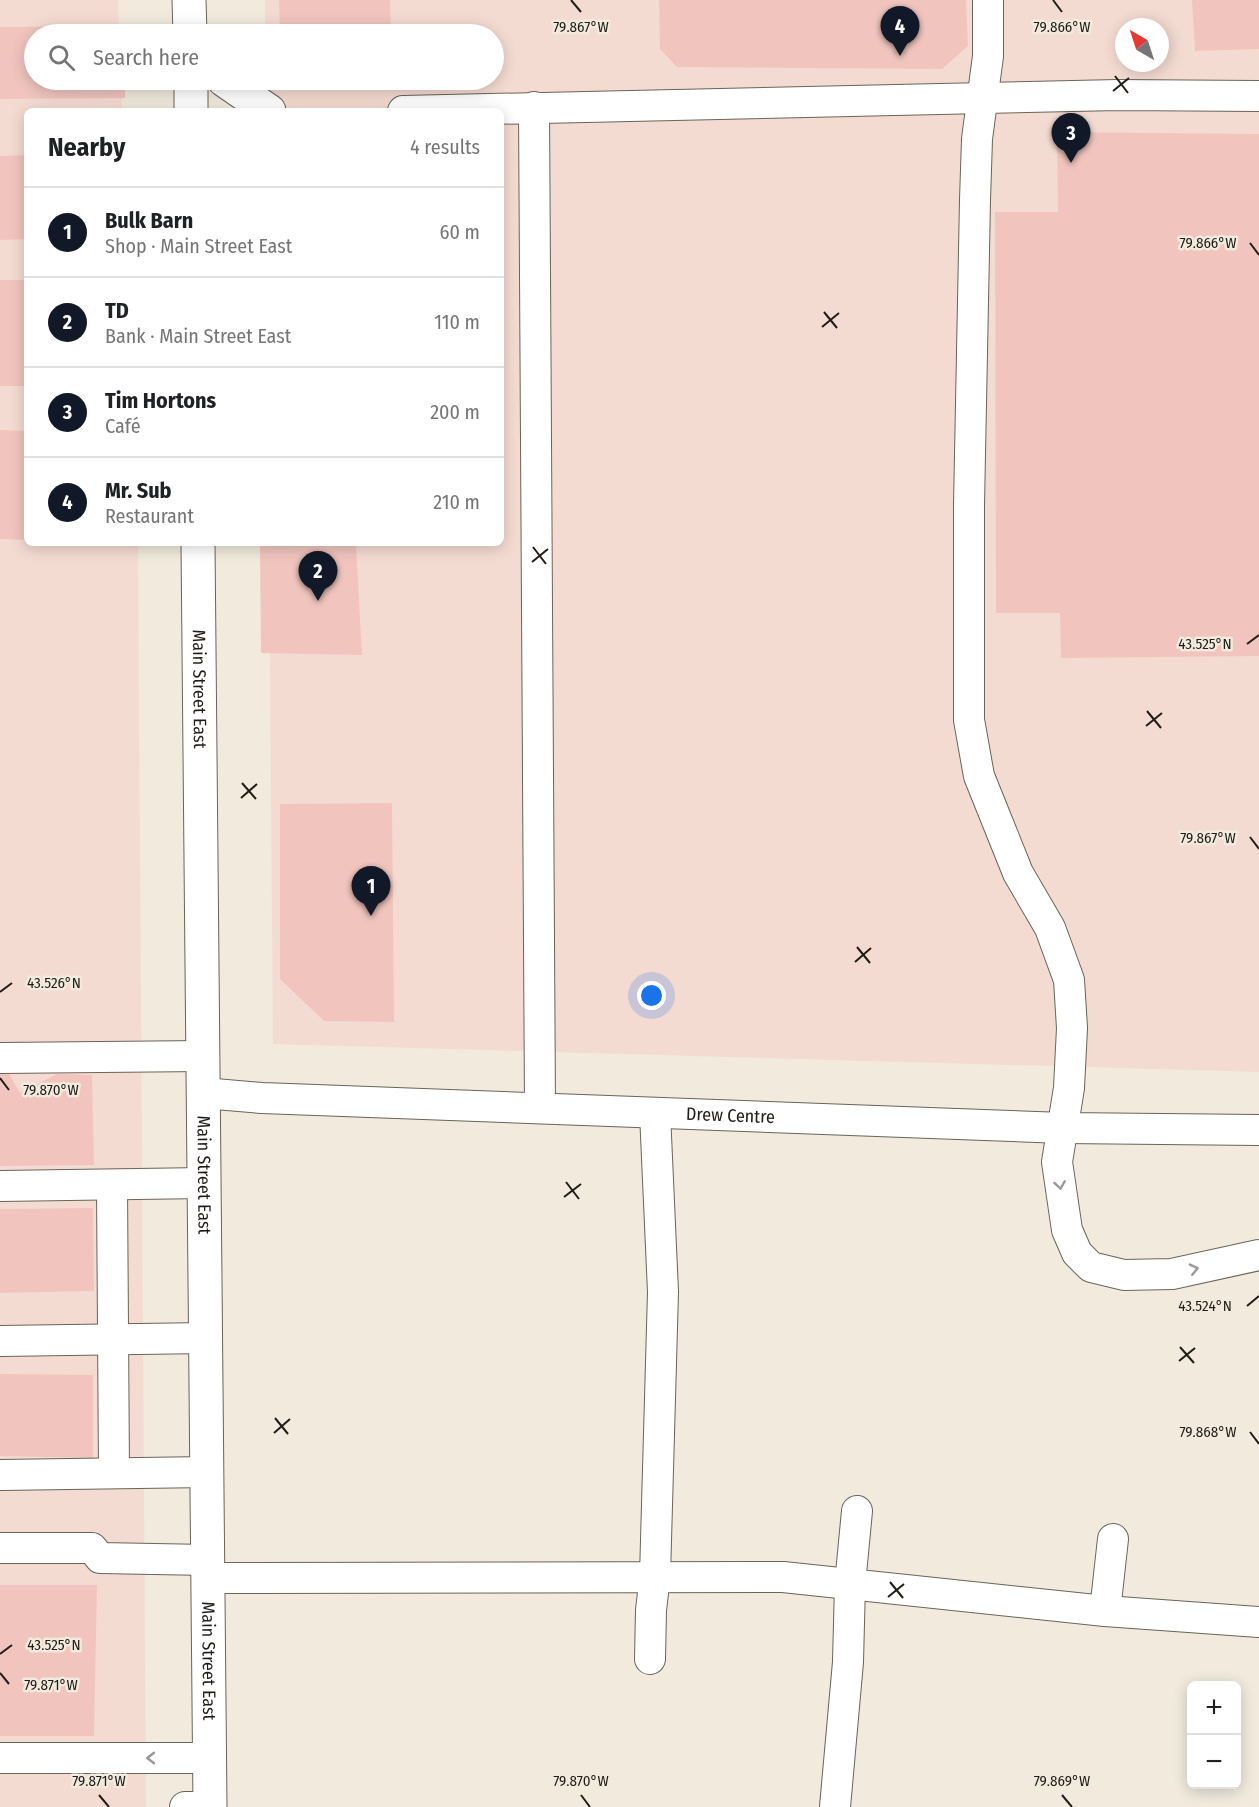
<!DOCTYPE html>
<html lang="en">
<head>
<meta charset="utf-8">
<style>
  body { margin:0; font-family:"Fira Sans Condensed",sans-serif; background:#f6f6f6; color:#202124 }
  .controls { position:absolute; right:18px; bottom:18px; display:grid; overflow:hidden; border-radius:9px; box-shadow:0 3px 15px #0003 }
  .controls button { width:54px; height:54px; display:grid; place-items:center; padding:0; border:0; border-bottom:2px solid #e0e0e0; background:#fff; color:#202124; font:30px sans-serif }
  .compass { position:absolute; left:1115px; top:18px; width:54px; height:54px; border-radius:50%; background:#fff; box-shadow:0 3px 15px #0003; rotate:321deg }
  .you { position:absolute; left:652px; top:996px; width:21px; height:21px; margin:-15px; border:4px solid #fff; border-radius:50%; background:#1a73e8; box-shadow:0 0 0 9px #1a73e833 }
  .badge { display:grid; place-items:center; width:39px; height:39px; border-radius:50%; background:#111827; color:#fff; font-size:20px; font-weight:700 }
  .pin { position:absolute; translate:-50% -50px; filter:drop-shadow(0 2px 3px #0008) }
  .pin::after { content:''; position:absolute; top:32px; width:21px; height:18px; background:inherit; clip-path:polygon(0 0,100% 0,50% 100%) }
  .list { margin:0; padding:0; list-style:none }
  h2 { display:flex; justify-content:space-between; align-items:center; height:78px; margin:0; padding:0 24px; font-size:26px }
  h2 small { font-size:20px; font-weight:400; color:#757577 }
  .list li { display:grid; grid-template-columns:39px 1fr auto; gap:18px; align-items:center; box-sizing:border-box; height:90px; padding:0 24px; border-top:2px solid #e0e0e0 }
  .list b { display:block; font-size:22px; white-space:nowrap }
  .list p { margin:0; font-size:20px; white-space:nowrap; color:#757577 }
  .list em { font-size:20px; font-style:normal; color:#757577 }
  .icon { flex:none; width:33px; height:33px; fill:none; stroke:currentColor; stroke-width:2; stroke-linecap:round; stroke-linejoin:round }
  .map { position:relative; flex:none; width:1259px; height:1807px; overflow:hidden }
  .search { position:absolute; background:#fff; box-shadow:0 3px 15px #0003; left:24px; top:24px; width:480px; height:66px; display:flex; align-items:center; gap:15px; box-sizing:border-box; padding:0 21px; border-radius:33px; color:#757577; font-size:22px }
  .panel { position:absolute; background:#fff; box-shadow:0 3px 15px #0003; left:24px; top:108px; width:480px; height:438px; border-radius:9px }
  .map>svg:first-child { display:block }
</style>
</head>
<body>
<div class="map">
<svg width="1259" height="1807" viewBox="0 0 1259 1807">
  <rect width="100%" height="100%" fill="#f1eadd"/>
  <!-- commercial -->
  <path fill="#f4dbd2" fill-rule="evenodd" d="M0 0H118L119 34H34V80H121L122 111H27V543H138L146 1807H0Z
    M265 0H1259V1072L273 1044 269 543H501V111H266L265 80H494V34H265ZM1124 27H1160V63H1124Z"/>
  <!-- building -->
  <path fill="#f1c5be" d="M279 0H390L391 34H280Z
    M659 0H966L968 46 942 69 677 67 660 49Z
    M1192 0H1259V49L1195 51Z
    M125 26V34H34V80H125V98L0 99V27Z
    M1057 132 1259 134V656L1061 658 1060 613H996L995 212H1058Z
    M27 155V239L0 240V156Z
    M0 280H27V386H0Z
    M0 430 27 431V540L0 539Z
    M356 545 362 655 261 653 260 546Z
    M392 803 394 1022 324 1021 280 979V804Z
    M0 1074H9L20 1093 57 1074 92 1075 94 1165 0 1166Z
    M93 1208 94 1291 0 1293V1209Z
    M0 1374 93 1375V1458L0 1456Z
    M0 1585H97L94 1736H0Z"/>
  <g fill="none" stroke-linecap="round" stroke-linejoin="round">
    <!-- minor casing -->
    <g stroke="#6a6459" stroke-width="32">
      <g id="minor">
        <path d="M988 0V56L977 139 975 200 969 505V720L979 776 1018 873 1050 928 1069 980 1072 1028 1069 1088 1057 1162 1067 1230 1077 1253 1091 1267 1124 1275 1172 1274 1259 1255"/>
        <path d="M534 107 540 1108"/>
        <path d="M403 111 1118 95 1259 96"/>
        <path d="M0 1058 203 1056"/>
        <path id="s1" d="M203 1093 262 1098 1064 1128 1259 1130"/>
        <path d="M112 1185 114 1473"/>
        <path d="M0 1186 205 1183"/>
        <path d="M0 1341 207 1338"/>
        <path d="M0 1475 208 1472"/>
        <path d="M0 1548H92L100 1558 208 1560"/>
        <path d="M209 1578 783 1577 1105 1611 1259 1622"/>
        <path d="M1105 1611 1113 1539"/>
        <path d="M650 1659 651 1610 655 1576 663 1292 655 1113"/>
        <path d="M0 1758H210"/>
        <path d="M185 1807H210"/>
        <path d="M835 1807 848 1662 850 1584 857 1511"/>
      </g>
    </g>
    <!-- major casing -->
    <g stroke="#6a6459" stroke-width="35">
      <g id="major">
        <path d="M189 0 190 34"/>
        <path d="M191 80V111"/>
        <path d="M224 80 269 111"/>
        <path id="s2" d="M198 543 210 1807"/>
      </g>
    </g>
    <!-- minor -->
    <use href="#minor" stroke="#fff" stroke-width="30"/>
    <!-- major -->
    <use href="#major" stroke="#fff" stroke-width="33"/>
  </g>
  <!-- one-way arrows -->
  <defs><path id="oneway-chevron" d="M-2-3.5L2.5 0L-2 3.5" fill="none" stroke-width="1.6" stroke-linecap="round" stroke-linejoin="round" transform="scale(1.5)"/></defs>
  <g stroke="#9b9998">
    <use href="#oneway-chevron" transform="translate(1060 1185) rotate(81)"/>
    <use href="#oneway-chevron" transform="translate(1194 1269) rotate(-13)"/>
    <use href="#oneway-chevron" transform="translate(151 1758) rotate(-180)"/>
  </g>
  <!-- ticks -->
  <path fill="none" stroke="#201d19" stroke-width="2" d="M571 0 581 12M1053 0 1062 12M1115 76 1128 93M1113 91 1129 78M1250 243 1259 255M824 312 837 328M822 327 839 313M533 547 546 564M532 562 548 549M1247 644 1259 635M1147 711 1161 728M1146 726 1162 713M242 783 256 799M241 798 257 784M1250 837 1259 849M857 947 870 963M855 962 871 948M0 992 12 983M0 1078 9 1090M566 1182 579 1199M564 1197 581 1184M1247 1306 1259 1296M1180 1347 1194 1363M1179 1361 1195 1348M275 1418 288 1434M1250 1432 1259 1444M274 1433 290 1419M890 1582 903 1598M888 1597 904 1584M0 1654 12 1645M0 1673 9 1684M99 1795 109 1807M581 1795 590 1807M1062 1795 1072 1807"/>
  <g text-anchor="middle" stroke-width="5" stroke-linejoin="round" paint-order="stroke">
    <!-- street labels -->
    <g font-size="18" fill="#201d19" stroke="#f1eadd">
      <text dy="6" stroke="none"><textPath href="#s2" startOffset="146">Main Street East</textPath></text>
      <text dy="6" stroke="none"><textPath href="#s1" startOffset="528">Drew Centre</textPath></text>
      <text dy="6" stroke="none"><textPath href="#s2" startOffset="632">Main Street East</textPath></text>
      <text dy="6" stroke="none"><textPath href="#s2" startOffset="1118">Main Street East</textPath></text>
    </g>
  </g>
  <g font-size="15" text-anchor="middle" fill="#201d19" stroke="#f1eadd" stroke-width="5" stroke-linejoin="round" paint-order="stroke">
    <text x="1062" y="32">79.866°W</text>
    <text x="581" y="32">79.867°W</text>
    <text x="1208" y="248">79.866°W</text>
    <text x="1205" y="649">43.525°N</text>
    <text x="1208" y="843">79.867°W</text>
    <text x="54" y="988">43.526°N</text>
    <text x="51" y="1095">79.870°W</text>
    <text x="1205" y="1311">43.524°N</text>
    <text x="1208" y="1437">79.868°W</text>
    <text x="54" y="1650">43.525°N</text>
    <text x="51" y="1690">79.871°W</text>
    <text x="99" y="1786">79.871°W</text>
    <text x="581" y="1786">79.870°W</text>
    <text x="1062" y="1786">79.869°W</text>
  </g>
</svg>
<div class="controls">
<button>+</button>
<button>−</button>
</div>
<svg class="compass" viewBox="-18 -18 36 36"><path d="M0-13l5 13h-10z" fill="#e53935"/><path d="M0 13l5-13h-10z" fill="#757577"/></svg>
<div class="you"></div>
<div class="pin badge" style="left:371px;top:916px">1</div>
<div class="pin badge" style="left:318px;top:601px">2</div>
<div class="pin badge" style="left:1071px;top:163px">3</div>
<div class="pin badge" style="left:900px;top:56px">4</div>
<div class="search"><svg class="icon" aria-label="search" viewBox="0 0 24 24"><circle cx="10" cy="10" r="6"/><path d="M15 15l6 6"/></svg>Search here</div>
<section class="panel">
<h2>Nearby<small>4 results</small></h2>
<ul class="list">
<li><span class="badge">1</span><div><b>Bulk Barn</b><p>Shop · Main Street East</p></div><em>60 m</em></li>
<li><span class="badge">2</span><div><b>TD</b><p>Bank · Main Street East</p></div><em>110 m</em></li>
<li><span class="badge">3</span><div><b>Tim Hortons</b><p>Café</p></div><em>200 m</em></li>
<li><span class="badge">4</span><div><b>Mr. Sub</b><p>Restaurant</p></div><em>210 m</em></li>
</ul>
</section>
</div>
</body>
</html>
